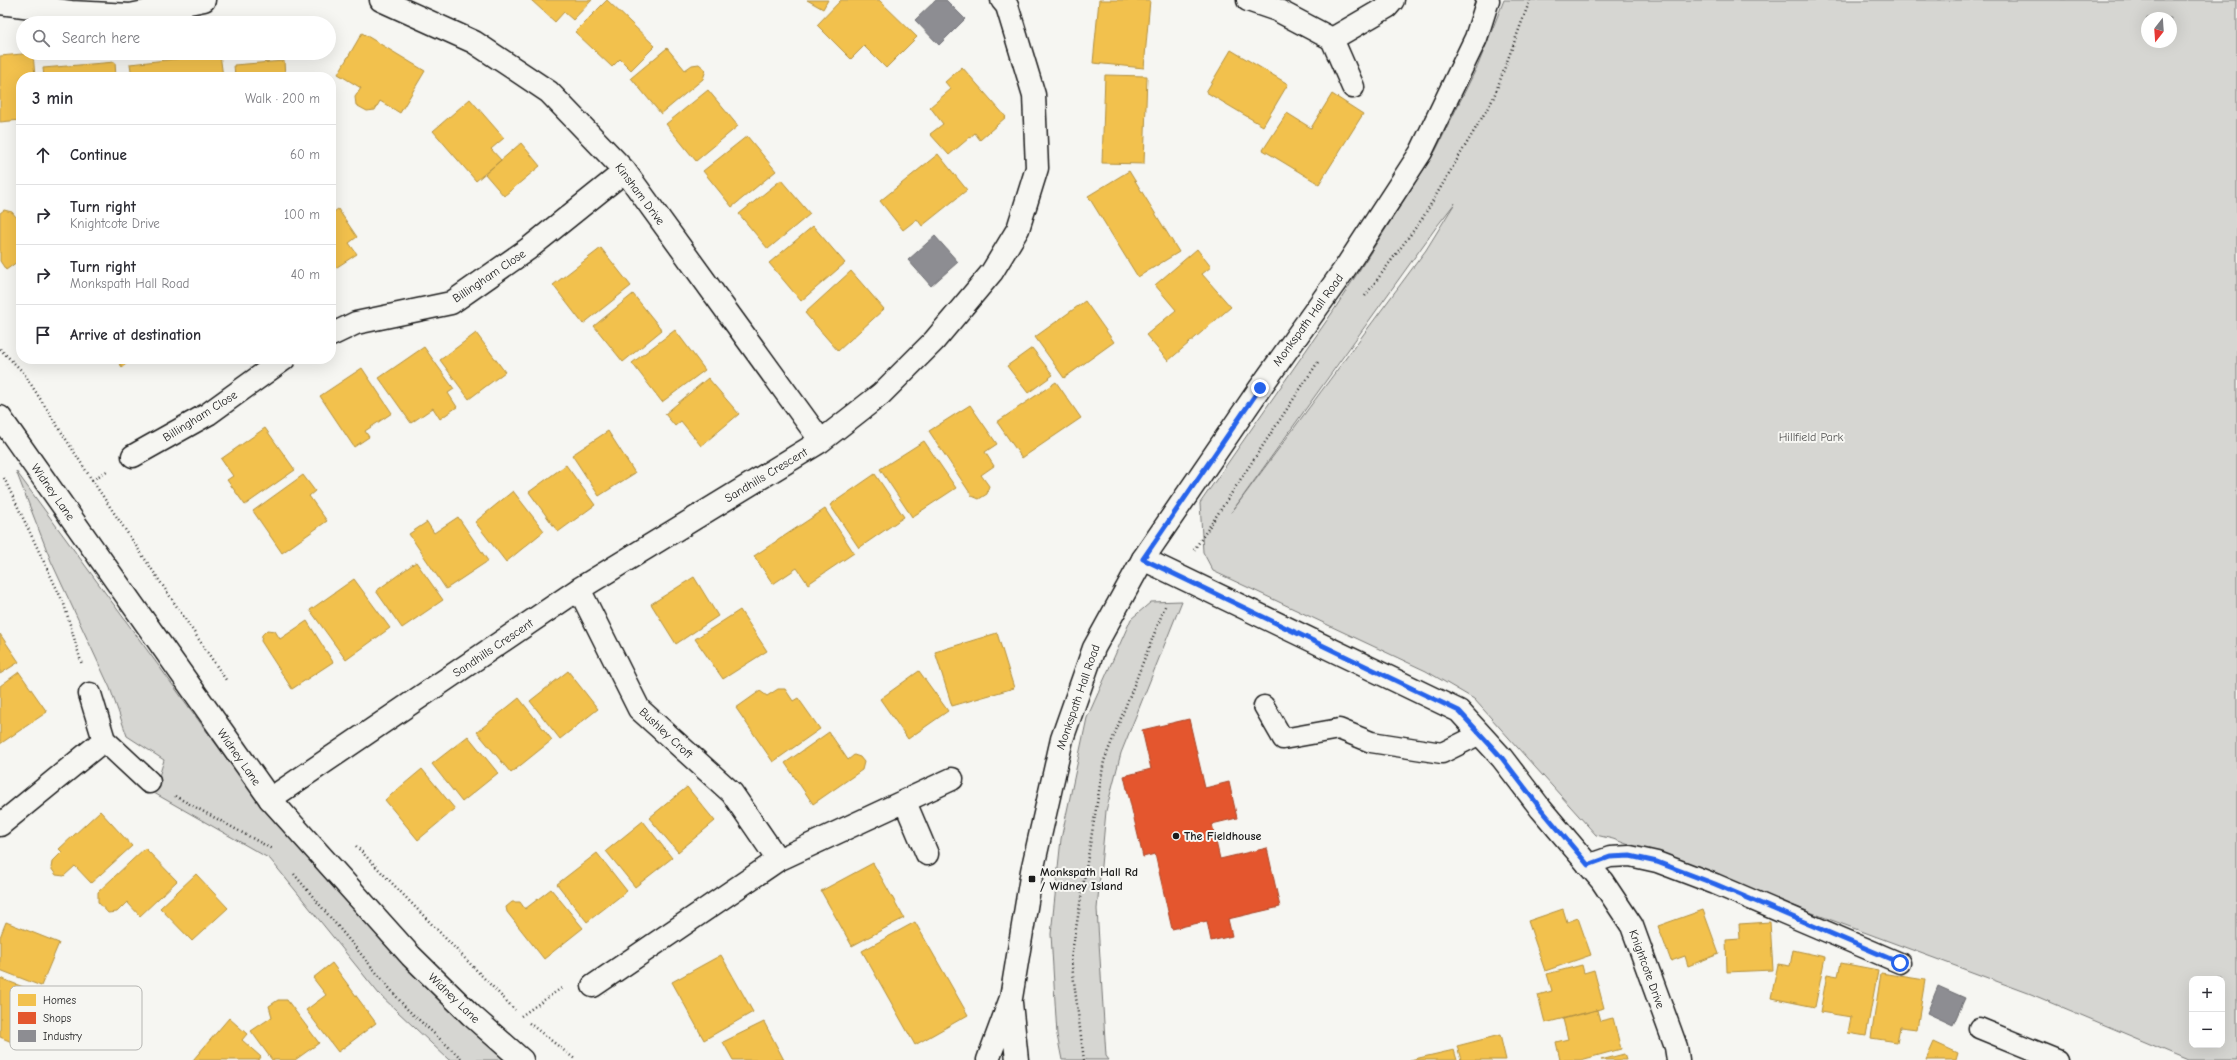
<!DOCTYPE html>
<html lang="en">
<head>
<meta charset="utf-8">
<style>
  body { margin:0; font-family:"Comic Neue",sans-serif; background:#f7f7f7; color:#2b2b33 }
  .controls { position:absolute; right:12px; bottom:12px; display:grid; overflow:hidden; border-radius:8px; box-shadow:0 4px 16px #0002 }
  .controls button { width:36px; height:36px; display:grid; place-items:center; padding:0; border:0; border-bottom:1px solid #e1e1e2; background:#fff; color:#2b2b33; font:20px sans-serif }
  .compass { position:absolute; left:2141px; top:12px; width:36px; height:36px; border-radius:50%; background:#fff; box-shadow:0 4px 16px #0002; rotate:197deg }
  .stop { position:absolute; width:12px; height:12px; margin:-9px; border:3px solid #2563eb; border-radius:50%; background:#fff }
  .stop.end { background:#2563eb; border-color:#fff; box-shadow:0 1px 4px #0008 }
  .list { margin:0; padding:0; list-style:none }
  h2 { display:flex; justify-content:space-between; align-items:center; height:52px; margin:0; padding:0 16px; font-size:17px }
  h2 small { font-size:13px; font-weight:400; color:#7c7c81 }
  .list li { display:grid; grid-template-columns:26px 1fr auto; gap:12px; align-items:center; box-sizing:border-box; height:60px; padding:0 16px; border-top:1px solid #e1e1e2 }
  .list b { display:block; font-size:15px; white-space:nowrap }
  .list p { margin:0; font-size:13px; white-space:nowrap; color:#7c7c81 }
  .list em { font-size:13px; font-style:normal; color:#7c7c81 }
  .icon { flex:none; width:22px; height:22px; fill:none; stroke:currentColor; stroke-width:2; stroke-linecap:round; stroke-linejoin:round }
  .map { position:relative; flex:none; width:2237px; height:1060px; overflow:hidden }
  .search { position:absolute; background:#fff; box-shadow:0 4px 16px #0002; left:16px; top:16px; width:320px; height:44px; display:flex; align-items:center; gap:10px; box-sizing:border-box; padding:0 14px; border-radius:22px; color:#7c7c81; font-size:15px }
  .panel { position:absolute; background:#fff; box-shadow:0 4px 16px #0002; left:16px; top:72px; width:320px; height:292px; border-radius:16px }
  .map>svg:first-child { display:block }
</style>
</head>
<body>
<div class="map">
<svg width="2237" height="1060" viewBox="0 0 2237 1060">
  <rect width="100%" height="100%" fill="#f6f6f2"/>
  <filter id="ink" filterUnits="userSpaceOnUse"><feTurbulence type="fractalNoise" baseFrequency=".025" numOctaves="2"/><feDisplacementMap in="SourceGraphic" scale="8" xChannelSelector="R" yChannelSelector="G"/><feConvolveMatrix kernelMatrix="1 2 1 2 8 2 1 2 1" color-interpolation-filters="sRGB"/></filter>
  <g filter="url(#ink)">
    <!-- green -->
    <path fill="#d6d6d2" stroke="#797977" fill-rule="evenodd" d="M1504 0H2237V1060H2188L2031 994 1613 839 1596 835 1474 699 1426 671 1213 571 1203 552 1200 503 1332 313 1436 150 1478 65ZM2147 18H2171V42H2147ZM1455 203 1426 250 1231 513 1437 226ZM2192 979H2222V1045H2192Z
      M16 471 265 811 364 921 510 1060H449L379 994 270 859 154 793 164 760 127 736 110 688 51 561Z
      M1182 601 1121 753 1106 811 1097 909 1106 1056 1109 1060H1062L1057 1035 1051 934 1061 839 1087 718 1131 619 1151 602Z"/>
    <!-- homes -->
    <path fill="#f2c14e" stroke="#b2903f" d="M531 0H592L573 20 564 12 555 22Z
      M607 0 655 46 631 70 620 59 612 67 575 32Z
      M807 0H828L823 9Z
      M841 0H879L917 37 886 68 864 46 851 59 817 25Z
      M1099 0H1150L1144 68 1093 63Z
      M362 33 425 71 400 113 380 101 375 110 367 111 356 105 355 97 361 88 338 74Z
      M667 48 685 70 692 65 699 64 706 70 703 79 661 114 631 78Z
      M1231 50 1288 84 1263 126 1206 92Z
      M33 53 35 77H21V120L0 122V56Z
      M220 54 223 77H132L130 64Z
      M284 61 285 77H235L234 65Z
      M115 62 116 77H44L43 68Z
      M962 67 1006 117 980 140 975 133 949 155 930 134 943 124 930 107 951 89 945 82Z
      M1105 75 1147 76 1144 164 1102 163Z
      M708 90 738 126 696 161 666 124Z
      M1332 94 1363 114 1319 184 1263 150 1287 113 1311 128Z
      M470 99 504 138 491 149 501 160 476 181 433 131Z
      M747 136 776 171 732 207 703 171Z
      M521 143 540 166 504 196 485 174Z
      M938 154 967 190 922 226 917 219 903 230 880 201Z
      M1129 171 1179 252 1138 277 1088 196Z
      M781 180 810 214 768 249 739 214Z
      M338 209 357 237 349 243 357 254 331 271V214Z
      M4 210 12 212 17 218 21 216V269L17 262 6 270 0 261V213Z
      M813 226 845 263 801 301 769 263Z
      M601 248 631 286 583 324 553 285Z
      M1197 249 1211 267 1202 274 1231 307 1168 361 1146 335 1176 310 1155 285Z
      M851 271 884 309 838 351 805 313Z
      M633 294 662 330 623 362 594 326Z
      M1085 301 1114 342 1064 378 1035 337Z
      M675 330 705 370 662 402 632 363Z
      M476 333 505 372 469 399 440 360Z
      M424 347 454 389 448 393 457 407 440 419 433 408 411 423 379 378Z
      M1032 348 1053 375 1028 393 1007 366Z
      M116 359H133L122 367Z
      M362 368 392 413 365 431 369 437 354 447 320 396Z
      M708 378 739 414 701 446 681 421 675 426 665 414Z
      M1056 382 1081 418 1022 458 997 422Z
      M970 405 997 444 985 452 994 466 981 475 989 486 987 494 979 499 972 496 929 431Z
      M265 428 295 470 245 505 227 480 233 476 221 459Z
      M608 431 635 473 599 496 572 455Z
      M924 441 956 488 912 517 880 469Z
      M566 465 595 505 558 532 529 492Z
      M875 474 904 517 859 548 830 505Z
      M303 475 315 491 309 496 327 521 282 553 253 511Z
      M513 491 544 531 506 562 475 522Z
      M825 509 854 553 808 584 797 568 773 584 754 556Z
      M458 517 488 561 446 589 409 534 427 522 434 533Z
      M416 562 443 600 402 628 376 591Z
      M694 577 718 616 676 644 651 604Z
      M354 579 390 628 346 660 310 610Z
      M740 610 767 651 723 679 695 639Z
      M307 621 333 662 292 689 261 641 262 635 267 630 275 631 280 639Z
      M997 633 1014 688 952 706 935 652Z
      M0 634 19 662 0 674Z
      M568 671 598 709 560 739 530 701Z
      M919 671 948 711 908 739 880 699Z
      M19 672 47 712 0 744V686Z
      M778 689H785L793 701 798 698 820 729 773 762 736 708 760 691 767 696Z
      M519 698 552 740 511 773 477 732Z
      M829 732 848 760 854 755 860 757 864 762 862 770 813 804 785 763Z
      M468 736 498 773 462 802 432 764Z
      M422 769 455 809 418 840 385 800Z
      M687 787 715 821 678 852 649 818Z
      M100 811 132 846 91 883 75 866 64 876 56 875 51 868 52 862 62 852 59 849Z
      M643 821 672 858 635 887 606 851Z
      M145 848 177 881 140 916 127 902 117 912 108 913 98 902V892Z
      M597 853 627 891 587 922 557 884Z
      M873 863 904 918 852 946 821 891Z
      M196 874 228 908 192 941 160 908Z
      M551 889 583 928 544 959 507 912 506 907 512 902H520L525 909Z
      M1563 909 1567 922 1578 918 1591 955 1545 971 1528 921Z
      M1703 910 1719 954 1688 966 1685 956 1671 961 1658 926Z
      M6 922 59 943 41 986 0 970V937Z
      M915 922 968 1015 915 1045 862 951Z
      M1770 922 1773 970 1727 972 1726 940 1740 939 1739 924Z
      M1793 950 1825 957 1815 1007 1771 998 1778 964 1790 966Z
      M721 955 753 1012 704 1040 672 982Z
      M332 963 376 1023 338 1052 306 1010 326 995 313 978Z
      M1841 963 1878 970 1866 1036 1848 1033 1851 1017 1820 1012 1827 974 1838 976Z
      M1582 965 1584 973 1594 970 1604 1008 1545 1023 1538 995 1552 991 1547 974Z
      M1881 973 1925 980 1917 1029 1900 1027 1897 1042 1871 1038Z
      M0 978 36 992 34 997 50 1003 47 1017 42 1021 25 1014 14 1043 0 1037Z
      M278 1000H287L319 1043 295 1060H272L251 1031 272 1017 269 1006Z
      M1597 1010 1600 1021 1613 1018 1621 1049 1581 1060H1560L1556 1042 1568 1039 1563 1019Z
      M229 1018 247 1034 242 1040 261 1057 259 1060H193Z
      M764 1022 784 1060H733L723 1042Z
      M1500 1035 1506 1060H1461L1457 1046Z
      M1934 1042 1958 1053 1956 1060H1926Z
      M1454 1050 1457 1060H1410Z
      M1624 1054 1626 1060H1601Z"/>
    <!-- shops -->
    <path fill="#e4572e" stroke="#a84529" d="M1189 719 1205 788 1229 782 1237 818 1212 824 1220 859 1267 848 1280 907 1228 919 1232 936 1211 941 1207 921 1172 929 1155 854 1143 857 1124 776 1151 769 1142 730Z"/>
    <!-- industry -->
    <path fill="#8d8d92" stroke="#6b6b6f" d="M936 0H946L965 19 939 45 915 20Z
      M935 236 958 262 931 286 908 260Z
      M1938 986 1965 998 1953 1025 1927 1013Z"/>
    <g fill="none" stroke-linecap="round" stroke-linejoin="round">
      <!-- lane casing -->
      <g stroke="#1c1c1c" stroke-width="23">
        <path id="lane" d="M1264 706 1283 739 1339 729 1371 742 1442 753 1480 734
          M1587 865 1610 857 1630 856 1657 862 1715 884 1900 963
          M1979 1028 2057 1060"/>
      </g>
      <!-- street casing -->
      <g stroke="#1c1c1c" stroke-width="25">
        <path id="street" d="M381 0 474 42 549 92 625 171 821 441
          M1248 0 1277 10 1332 39 1353 87
          M0 3 71 12 130 15 204 0
          M1332 39 1387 7 1393 0
          M331 335 356 323 451 303 528 249 625 171
          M133 456 208 414 284 359
          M1143 559 1459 711 1502 758 1541 809 1602 881 1632 926 1676 1047 1678 1060
          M579 589 639 709 732 793 778 860 593 986
          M90 694 104 740
          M270 799 579 589 821 441 881 394 934 341 992 272 1018 229 1037 168 1034 95 1007 6 1002 0
          M905 802 927 854
          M0 825 104 740 149 782
          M778 860 952 779"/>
      </g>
      <!-- secondary casing -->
      <g stroke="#1c1c1c" stroke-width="25">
        <path id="secondary" d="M0 417 270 799 411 956 471 1015 522 1060
          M1011 1003 1017 1060
          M988 1060 1011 998 1032 871 1062 739 1094 648 1143 559 1260 388 1344 270 1421 152 1476 38 1488 0"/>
      </g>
      <!-- path -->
      <path stroke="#1c1c1c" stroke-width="2.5" stroke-dasharray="1 3" stroke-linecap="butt" d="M1365 296 1422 219 1493 99 1530 0
        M0 349 23 372 92 480 226 680
        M4 478 64 604 82 665
        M92 480 107 471
        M1194 550 1318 362
        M175 796 272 849
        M356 846 515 1010
        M294 874 406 1008 463 1060
        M521 1016 563 987
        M529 1023 576 1060
        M1084 1060 1071 958 1104 761 1166 604"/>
      <!-- lane -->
      <use href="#lane" stroke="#f6f6f2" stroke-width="20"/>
      <!-- street -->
      <use href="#street" stroke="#f6f6f2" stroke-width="22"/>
      <!-- secondary -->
      <use href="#secondary" stroke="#f6f6f2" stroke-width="22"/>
    </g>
  </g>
  <g fill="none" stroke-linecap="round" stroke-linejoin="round" filter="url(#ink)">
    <!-- route -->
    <path stroke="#2563eb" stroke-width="5" d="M1260 388 1143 559 1459 711 1502 758 1541 809 1588 865 1610 857 1630 856 1657 862 1715 884 1900 963"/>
  </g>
  <!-- markers -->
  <g fill="#1c1c1c" stroke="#f6f6f2" stroke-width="1.5">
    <circle cx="1176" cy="836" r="4"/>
    <rect x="1028" y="875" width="8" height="8" rx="2"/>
  </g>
  <g text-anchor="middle" stroke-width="4" stroke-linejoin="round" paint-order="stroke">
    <!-- street labels -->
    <g font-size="12" fill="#1c1c1c" stroke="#f6f6f2">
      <text transform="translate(640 194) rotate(53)" y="4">Kinsham Drive</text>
      <text transform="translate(489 276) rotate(-34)" y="4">Billingham Close</text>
      <text transform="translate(1308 320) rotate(-54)" y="4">Monkspath Hall Road</text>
      <text transform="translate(200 416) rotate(-32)" y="4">Billingham Close</text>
      <text transform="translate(766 475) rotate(-31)" y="4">Sandhills Crescent</text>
      <text transform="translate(53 492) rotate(55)" y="4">Widney Lane</text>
      <text transform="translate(493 648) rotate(-34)" y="4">Sandhills Crescent</text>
      <text transform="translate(1078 697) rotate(-71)" y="4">Monkspath Hall Road</text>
      <text transform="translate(666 733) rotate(43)" y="4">Bushley Croft</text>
      <text transform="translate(239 757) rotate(55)" y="4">Widney Lane</text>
      <text transform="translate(1647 969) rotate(70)" y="4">Knightcote Drive</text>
      <text transform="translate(454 998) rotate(44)" y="4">Widney Lane</text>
    </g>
    <!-- park labels -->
    <g font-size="12" fill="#545453" stroke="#f6f6f2">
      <text x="1811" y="441">Hillfield Park</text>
    </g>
    <!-- poi labels -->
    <g font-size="12" font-weight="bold" fill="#1c1c1c" stroke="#f6f6f2" text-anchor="start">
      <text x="1184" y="840">The Fieldhouse</text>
      <text x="1040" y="876">Monkspath Hall Rd<tspan x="1040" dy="14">/ Widney Island</tspan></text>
    </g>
  </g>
  <!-- legend -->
  <rect x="10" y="986" width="132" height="64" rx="6" fill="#f6f6f2" stroke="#b5b5b2" stroke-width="1"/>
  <rect x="18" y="994" width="18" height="12" fill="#f2c14e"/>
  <rect x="18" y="1012" width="18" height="12" fill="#e4572e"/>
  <rect x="18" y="1030" width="18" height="12" fill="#8d8d92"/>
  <g font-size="11" fill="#1c1c1c">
    <text x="43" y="1004">Homes</text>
    <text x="43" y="1022">Shops</text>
    <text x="43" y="1040">Industry</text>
  </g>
</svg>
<div class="controls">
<button>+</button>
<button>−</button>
</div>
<svg class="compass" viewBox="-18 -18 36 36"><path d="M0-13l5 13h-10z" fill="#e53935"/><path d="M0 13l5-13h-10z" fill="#7c7c81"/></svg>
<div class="stop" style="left:1900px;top:963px"></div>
<div class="stop end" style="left:1260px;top:388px"></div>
<div class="search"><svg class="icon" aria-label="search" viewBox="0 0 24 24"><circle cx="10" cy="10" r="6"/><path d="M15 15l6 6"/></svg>Search here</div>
<section class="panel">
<h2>3 min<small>Walk · 200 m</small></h2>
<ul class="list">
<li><svg class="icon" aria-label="ahead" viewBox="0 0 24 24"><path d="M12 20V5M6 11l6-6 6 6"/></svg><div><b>Continue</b></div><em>60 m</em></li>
<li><svg class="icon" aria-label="right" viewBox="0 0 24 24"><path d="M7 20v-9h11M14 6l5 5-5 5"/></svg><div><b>Turn right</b><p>Knightcote Drive</p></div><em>100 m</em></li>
<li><svg class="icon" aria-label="right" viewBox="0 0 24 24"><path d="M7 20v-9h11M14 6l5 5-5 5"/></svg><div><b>Turn right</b><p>Monkspath Hall Road</p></div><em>40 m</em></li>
<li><svg class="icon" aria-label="arrive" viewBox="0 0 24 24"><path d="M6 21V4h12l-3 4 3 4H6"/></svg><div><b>Arrive at destination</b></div></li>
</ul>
</section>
</div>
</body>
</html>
